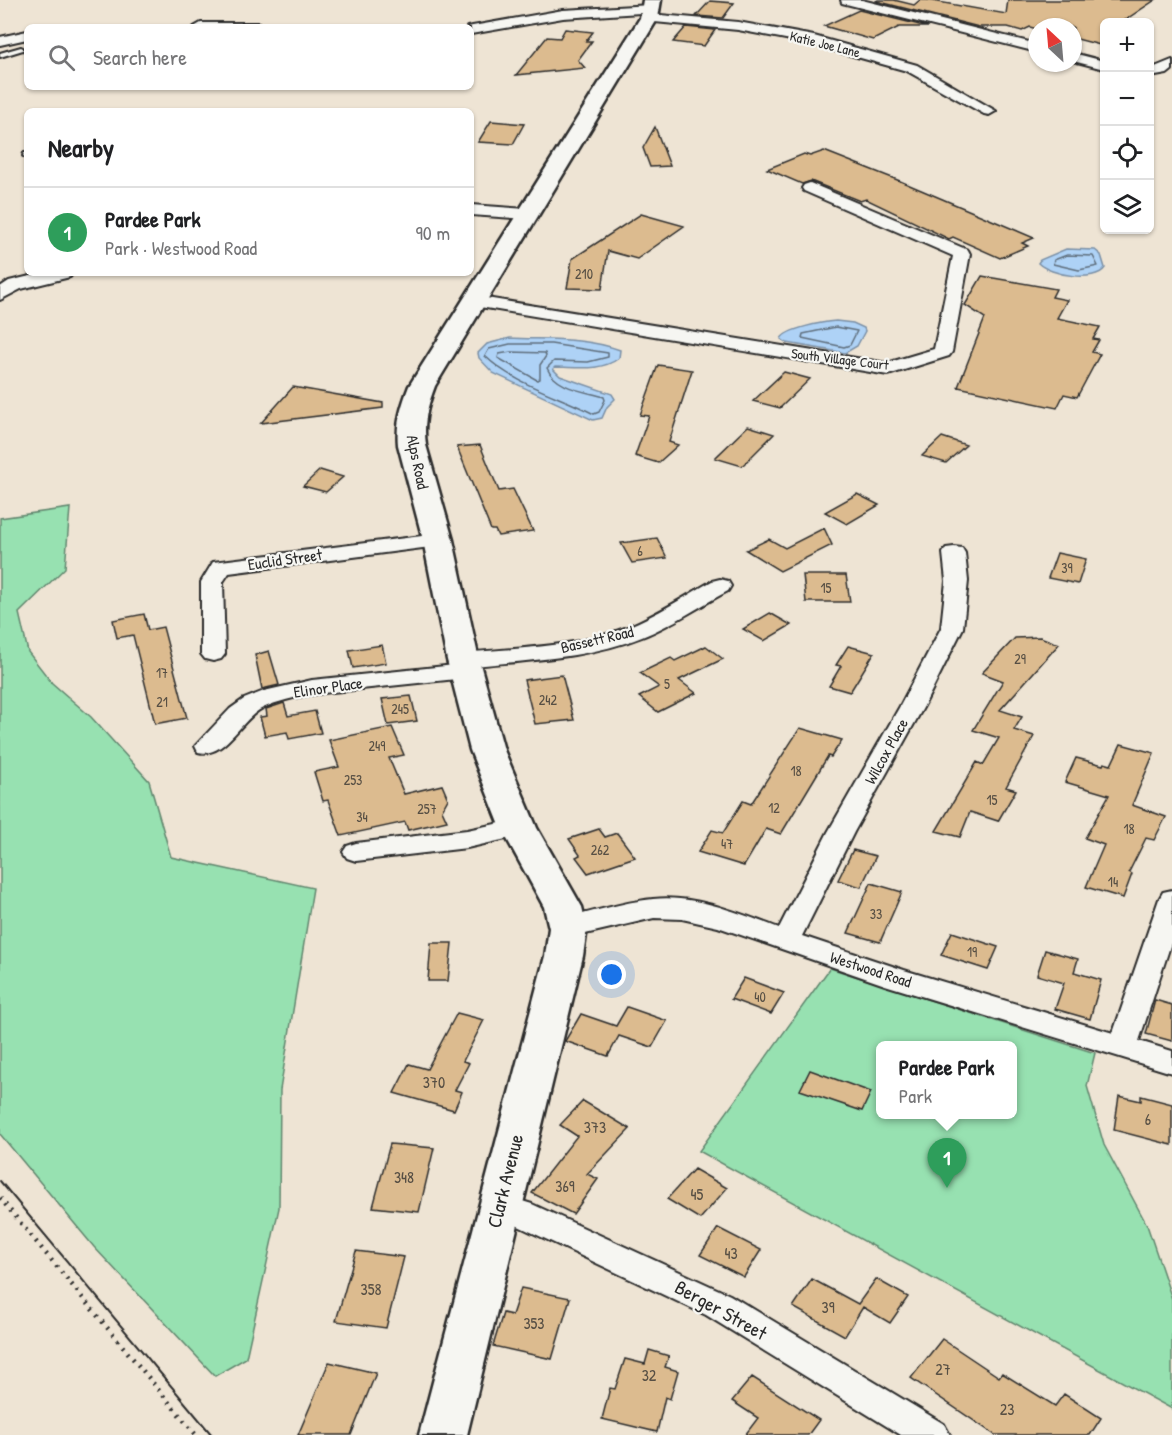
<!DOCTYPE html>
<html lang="en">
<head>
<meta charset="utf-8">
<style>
  body { margin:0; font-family:"Patrick Hand",sans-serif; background:#f2f2f2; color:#202124 }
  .controls { position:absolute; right:18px; top:18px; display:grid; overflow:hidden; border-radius:9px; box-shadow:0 2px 4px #0004 }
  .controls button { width:54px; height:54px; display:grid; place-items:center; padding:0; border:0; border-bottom:2px solid #e0e0e0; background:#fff; color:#202124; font:30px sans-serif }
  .compass { position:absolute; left:1028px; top:18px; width:54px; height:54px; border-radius:50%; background:#fff; box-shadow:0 2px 4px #0004; rotate:334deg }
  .you { position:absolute; left:612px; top:975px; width:21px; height:21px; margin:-15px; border:4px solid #fff; border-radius:50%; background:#1a73e8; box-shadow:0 0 0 9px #1a73e833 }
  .badge { display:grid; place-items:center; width:39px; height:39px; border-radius:50%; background:#d93025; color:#fff; font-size:20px; font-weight:700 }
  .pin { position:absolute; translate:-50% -50px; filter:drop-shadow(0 2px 3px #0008) }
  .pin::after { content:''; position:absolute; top:32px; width:21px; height:18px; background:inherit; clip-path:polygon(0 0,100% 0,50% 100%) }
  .popup { position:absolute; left:876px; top:1041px; width:141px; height:78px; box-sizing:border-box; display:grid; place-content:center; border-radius:9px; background:#fff; filter:drop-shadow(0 2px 4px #0005); font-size:20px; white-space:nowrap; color:#757577 }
  .popup b { font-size:22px; color:#202124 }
  .popup::after { content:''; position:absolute; left:50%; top:100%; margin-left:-12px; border:12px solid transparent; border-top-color:#fff }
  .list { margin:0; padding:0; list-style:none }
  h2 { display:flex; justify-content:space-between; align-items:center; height:78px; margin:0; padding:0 24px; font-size:26px }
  h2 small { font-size:20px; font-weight:400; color:#757577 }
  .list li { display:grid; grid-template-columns:39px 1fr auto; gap:18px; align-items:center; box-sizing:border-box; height:90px; padding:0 24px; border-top:2px solid #e0e0e0 }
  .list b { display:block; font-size:22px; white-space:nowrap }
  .list p { margin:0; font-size:20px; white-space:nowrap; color:#757577 }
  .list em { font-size:20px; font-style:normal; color:#757577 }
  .icon { flex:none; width:33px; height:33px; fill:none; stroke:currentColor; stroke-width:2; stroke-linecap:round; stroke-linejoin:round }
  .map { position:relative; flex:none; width:1172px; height:1435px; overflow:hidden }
  .search { position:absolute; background:#fff; box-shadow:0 2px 4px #0004; left:24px; top:24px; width:450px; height:66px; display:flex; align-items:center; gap:15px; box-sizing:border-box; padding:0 21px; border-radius:9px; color:#757577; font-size:22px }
  .panel { position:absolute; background:#fff; box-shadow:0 2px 4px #0004; left:24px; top:108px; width:450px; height:168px; border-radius:9px }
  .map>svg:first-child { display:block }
</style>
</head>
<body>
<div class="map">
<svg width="1172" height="1435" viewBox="0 0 1172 1435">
  <rect width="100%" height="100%" fill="#eee4d4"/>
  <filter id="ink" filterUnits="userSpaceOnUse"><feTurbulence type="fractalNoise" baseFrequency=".0167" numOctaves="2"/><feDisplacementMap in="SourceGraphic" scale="12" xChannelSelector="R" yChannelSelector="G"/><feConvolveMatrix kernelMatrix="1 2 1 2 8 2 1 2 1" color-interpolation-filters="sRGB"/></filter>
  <g filter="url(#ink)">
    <!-- green -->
    <path fill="#97e1b1" stroke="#61866e" stroke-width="1.5" fill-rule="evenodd" d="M70 508 65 568 19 613 28 652 52 683 91 717 149 781 171 857 313 888 280 1090 279 1208 246 1358 215 1376 94 1247 0 1134V518Z
      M830 968 1095 1053 1087 1086 1104 1145 1147 1225 1172 1299V1409L699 1151ZM881 1046H1013V1114H881Z"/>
    <!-- water -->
    <path fill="#aed2f6" stroke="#7a8fa5" stroke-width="1.5" d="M1066 249 1095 250 1101 255 1105 268C1095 283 1050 275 1038 263L1040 260Z
      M836 321 853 323 864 328 865 331 857 346 845 353 787 343 781 339C785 329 823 322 836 321Z
      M510 338C547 340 585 337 620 350L619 358C601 372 576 367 555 367L553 369 560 376 612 394 615 399 607 407 602 418 593 420 493 373 479 358 478 353 487 344Z"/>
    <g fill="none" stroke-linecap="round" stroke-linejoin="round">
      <!-- shore -->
      <path stroke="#5f6e7c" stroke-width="1.5" d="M1067 255 1093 256 1098 266 1079 270 1053 264 1054 260Z
        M836 327 857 331 850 345 844 347 802 338 803 334Z
        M510 344H551L608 353V357L588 362 554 361 547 368C556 389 585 391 604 397L605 400 599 412 594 414C558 395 515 385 485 356L489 349Z
        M511 352 545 353 546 356 540 365V379L537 380 498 358 499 354Z"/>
    </g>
    <!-- building -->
    <path fill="#dcbb8f" stroke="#2b2b2b" stroke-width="1.5" d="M878 0H894L914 5 920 0H927L1006 14 1008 0H1155L1122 22H1104V46L1073 38V27H1037V29L1030 27 1022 31 1008 27H979L876 1Z
      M710 1 734 3 723 18 696 16Z
      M859 10 928 27H899L873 40 824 26Z
      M686 27 715 30 704 46 673 42Z
      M565 29 593 32 586 41H592L578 60 585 68 516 75 547 37 560 38Z
      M491 121 524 124 513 144 478 142Z
      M655 127 670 166 650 167 643 148Z
      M824 151 900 181 1034 238 1022 243 1028 246 1000 258 953 237 949 239 866 199 860 201 811 181 802 184 767 169 804 154 810 156Z
      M641 214 684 226 637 259 608 251 602 289 567 288 572 259Z
      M982 276 1056 289 1052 297 1067 300 1057 318 1100 327 1093 339 1099 340 1092 352 1100 354 1077 397 1064 394 1057 408 958 387 985 318 965 305Z
      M658 365 692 370 669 442 678 445 658 463 635 456 649 416 640 415Z
      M784 372 810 379 780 408 753 401Z
      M293 387 383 403V408L261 423Z
      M748 426 774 434 742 466 715 458Z
      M942 437 966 445 946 463 922 456Z
      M480 445 499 491 513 489 533 531 498 536 495 530H491L457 447Z
      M320 470 343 477 326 492 303 486Z
      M857 494 879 505 847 524 825 512Z
      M824 528 832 545 780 571 746 550 769 539 785 548Z
      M657 538 667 558 632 563 621 543Z
      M1057 553 1086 559 1078 584 1048 578Z
      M803 575H846L850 602H806Z
      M770 613 791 625 764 641 743 629Z
      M144 614 148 630 163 627 187 718 155 724 133 635 117 638 113 620Z
      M1040 637 1059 644 1000 710 1022 717 1014 730 1034 736 1006 787 1016 790 998 821 970 812 960 837 936 831 977 762 983 765 999 738 973 730 1003 681 982 673 1015 638Z
      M382 645 386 663 353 668 349 650Z
      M706 646 723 659 679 680 696 693 658 712 639 697 659 687 640 673 671 658 675 661Z
      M848 646 874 653 850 692 829 686 841 666 836 665Z
      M269 651 279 685 262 689 255 655Z
      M562 675 574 720 535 724 524 680Z
      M411 696 417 721 388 725 382 699Z
      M284 703 288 716 315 711 321 733 289 739 287 732 265 736 260 717 267 716 266 709Z
      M392 727 404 755 389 758 404 794 442 785 448 799 442 810 447 821 408 830 405 822 341 836 328 800 323 801 314 772 339 767 329 740Z
      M800 728 842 740 831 757 828 756 781 834 766 829 744 866 698 852 712 830 723 833 743 801 751 804Z
      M1121 744 1154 753 1132 805 1166 817 1154 840 1146 838 1129 872 1132 874 1123 898 1086 887 1104 845 1085 838 1109 795 1065 782 1076 758 1103 765 1104 763 1111 765Z
      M599 829 605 837 617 833 635 857 588 873 576 857 580 855 569 839Z
      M853 850 876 856 861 887 838 880Z
      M871 883 902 892 880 942 848 933Z
      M952 932 998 947 988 970 941 955Z
      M431 943H452L448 981H428Z
      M1045 950 1078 959 1074 972 1101 980 1090 1019 1055 1009 1064 983 1037 975Z
      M744 978 784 993 771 1014 731 999Z
      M1155 1000 1172 1005V1041L1146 1034Z
      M627 1007 667 1021 652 1047 619 1036 608 1056 565 1041 581 1014 616 1026Z
      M457 1013 484 1020 463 1061 469 1063 455 1090 462 1092 454 1110 394 1093 409 1064 427 1069Z
      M810 1070 871 1092 862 1111 800 1090Z
      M1119 1096 1141 1101V1096L1172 1104V1145L1114 1130Z
      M583 1101 630 1129 587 1174 598 1179 573 1214 532 1193 577 1136 560 1125Z
      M390 1144 434 1148 419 1212 373 1207Z
      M694 1169 727 1188 700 1219 667 1199Z
      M718 1228 761 1250 744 1277 700 1255Z
      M356 1251 404 1257 386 1328 336 1321Z
      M812 1279 858 1304 876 1279 908 1297 890 1323 863 1307 845 1336 793 1307Z
      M521 1288 570 1298 552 1359 493 1346 503 1313 512 1315Z
      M942 1339 999 1377 1002 1373 1055 1406 1064 1394 1101 1418 1090 1435H995L911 1378Z
      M649 1350 669 1356 665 1367 678 1371 670 1399 665 1397 657 1432 602 1419 610 1388 615 1389 625 1359 645 1364Z
      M329 1362 376 1373 351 1435H298Z
      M752 1377 819 1420 808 1435H745L758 1418 732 1401Z"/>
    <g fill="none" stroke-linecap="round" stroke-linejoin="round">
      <!-- lane casing -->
      <g stroke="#2b2b2b" stroke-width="4">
        <path id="lane" d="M21 47 23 48V50L0 57V53Z
          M24 153H27V158L23 156Z"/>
      </g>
      <!-- street casing -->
      <g stroke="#2b2b2b" stroke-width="4">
        <path id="street" d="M841 0H862L1037 44V52L842 3Z
          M651 5 658 9 656 12 563 18 471 34V27H467L563 10Z
          M649 14 738 22 814 36 917 65 996 111 989 115 984 114 907 71 807 43 738 30 644 21 642 18 644 15Z
          M201 23H258L265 27H194Z
          M27 31V39L0 45V37Z
          M1073 53 1104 61V69L1073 61Z
          M1172 60V70L1167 74 1150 77V69Z
          M810 183 968 250 970 254 952 352 949 356 888 375 468 305 465 301 468 297 474 296 887 363 934 349 953 256 804 191 802 188 804 185Z
          M471 205 527 209 535 214 527 219 471 215Z
          M43 273H73L70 277 21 289 0 300V287L9 281Z
          M438 534 446 535 449 540 446 545 229 573 223 582 225 654 221 659 213 661 205 659 201 654V582L213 562Z
          M954 547 962 548 965 553 968 581 963 628 924 706 854 832 802 936 904 970 1113 1033 1159 899 1163 892 1172 890V940L1139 1041 1172 1051V1073L885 985 718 927 682 919 654 918 568 938 558 935 554 928 558 921C587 913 623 902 653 899 695 894 741 914 779 928L828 832 900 706 941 628 946 581 943 553 946 548Z
          M720 579 728 581 731 586 728 591C700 606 672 625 642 637 589 658 531 660 474 666L478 671 474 676 466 678C431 682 396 685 361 689 328 693 294 694 263 708 240 719 225 759 198 752L195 746 230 709 244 699 264 691 312 680 455 665 451 660 455 655 463 653C517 648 575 648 627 627 657 615 684 597 712 581Z
          M519 819 528 822 532 828 528 834 467 848 356 861 347 858 343 852 347 846 356 843 467 830Z
          M499 1194 532 1204 730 1295 944 1424 950 1435H901L706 1315 514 1224 488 1216 483 1207 488 1198Z"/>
      </g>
      <!-- secondary casing -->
      <g stroke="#2b2b2b" stroke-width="5">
        <path id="secondary" d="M643 0H661L658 18 435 386C427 407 423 423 426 445L453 540 479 660 504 750 537 828 582 907 587 928 583 956 467 1435H419L545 956 549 928 544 907 501 828 470 750 447 660 423 540 398 445C396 423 401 407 409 386L640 18Z"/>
      </g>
      <!-- path -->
      <path stroke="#2b2b2b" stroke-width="4.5" stroke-dasharray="2 6" stroke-linecap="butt" d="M0 1198 196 1435"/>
      <!-- lane -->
      <use href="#lane" fill="#f6f6f2" fill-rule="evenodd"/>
      <!-- street -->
      <use href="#street" fill="#f6f6f2" fill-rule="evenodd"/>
      <!-- secondary -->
      <use href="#secondary" fill="#f6f6f2" fill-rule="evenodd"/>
      <!-- tram -->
      <path stroke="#2b2b2b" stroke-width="2" d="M0 1181 212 1435"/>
    </g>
  </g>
  <g text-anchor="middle" stroke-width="4.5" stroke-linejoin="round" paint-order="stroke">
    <!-- far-street labels -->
    <g font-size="14" fill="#2b2b2b" stroke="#f6f6f2">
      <text transform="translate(825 44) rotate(14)" y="5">Katie Joe Lane</text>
      <text transform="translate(840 359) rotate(7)" y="5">South Village Court</text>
    </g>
    <!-- number labels -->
    <g font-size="14" fill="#574f44">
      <text x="584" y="279">210</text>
      <text x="640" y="556">6</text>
      <text x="1067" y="573">39</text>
      <text x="826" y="593">15</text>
      <text x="1020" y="664">29</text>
      <text x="162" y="678">17</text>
      <text x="667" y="689">5</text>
      <text x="548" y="705">242</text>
      <text x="162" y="707">21</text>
      <text x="400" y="714">245</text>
      <text x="377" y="751">249</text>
      <text x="796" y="776">18</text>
      <text x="353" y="785">253</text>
      <text x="992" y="805">15</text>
      <text x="774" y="813">12</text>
      <text x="427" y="814">257</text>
      <text x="362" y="822">34</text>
      <text x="1129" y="834">18</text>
      <text x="727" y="849">47</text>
      <text x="600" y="855">262</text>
      <text x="1113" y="887">14</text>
      <text x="876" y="919">33</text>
      <text x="972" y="957">19</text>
      <text x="760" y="1002">40</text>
    </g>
    <!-- street labels -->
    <g font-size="16" fill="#2b2b2b" stroke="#f6f6f2">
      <text transform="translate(418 462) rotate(78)" y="6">Alps Road</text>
      <text transform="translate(285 559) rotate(-8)" y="6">Euclid Street</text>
      <text transform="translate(597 639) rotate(-13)" y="6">Bassett Road</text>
      <text transform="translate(328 687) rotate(-8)" y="6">Elinor Place</text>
      <text transform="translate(886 751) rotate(-61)" y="6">Wilcox Place</text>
      <text transform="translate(871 969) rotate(18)" y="6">Westwood Road</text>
    </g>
    <!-- near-number labels -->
    <g font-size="16" fill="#574f44">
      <text x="434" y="1088">370</text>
      <text x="1148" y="1125">6</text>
      <text x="595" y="1133">373</text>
      <text x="404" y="1183">348</text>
      <text x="565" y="1192">369</text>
      <text x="697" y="1200">45</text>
      <text x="731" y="1259">43</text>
      <text x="371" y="1295">358</text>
      <text x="828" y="1313">39</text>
      <text x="534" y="1329">353</text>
      <text x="943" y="1375">27</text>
      <text x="649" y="1381">32</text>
      <text x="1007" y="1415">23</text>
    </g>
    <!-- near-street labels -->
    <g font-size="20" fill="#2b2b2b" stroke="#f6f6f2">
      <text transform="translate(505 1181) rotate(-76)" y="7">Clark Avenue</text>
      <text transform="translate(721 1310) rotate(29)" y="7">Berger Street</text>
    </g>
  </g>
</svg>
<div class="controls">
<button>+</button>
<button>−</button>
<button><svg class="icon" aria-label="locate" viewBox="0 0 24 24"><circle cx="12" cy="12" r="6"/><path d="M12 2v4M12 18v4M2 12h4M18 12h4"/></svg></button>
<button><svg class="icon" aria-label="layers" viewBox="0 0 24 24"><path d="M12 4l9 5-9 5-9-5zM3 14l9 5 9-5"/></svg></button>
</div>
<svg class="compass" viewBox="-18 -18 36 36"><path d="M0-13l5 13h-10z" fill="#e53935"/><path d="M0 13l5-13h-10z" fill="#757577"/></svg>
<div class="you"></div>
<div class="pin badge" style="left:947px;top:1188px;background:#2e9e5b">1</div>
<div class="popup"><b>Pardee Park</b>Park</div>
<div class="search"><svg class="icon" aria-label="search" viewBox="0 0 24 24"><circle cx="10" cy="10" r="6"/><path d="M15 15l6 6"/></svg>Search here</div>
<section class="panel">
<h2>Nearby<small></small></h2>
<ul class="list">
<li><span class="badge" style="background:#2e9e5b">1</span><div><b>Pardee Park</b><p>Park · Westwood Road</p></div><em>90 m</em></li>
</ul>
</section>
</div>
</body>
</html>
